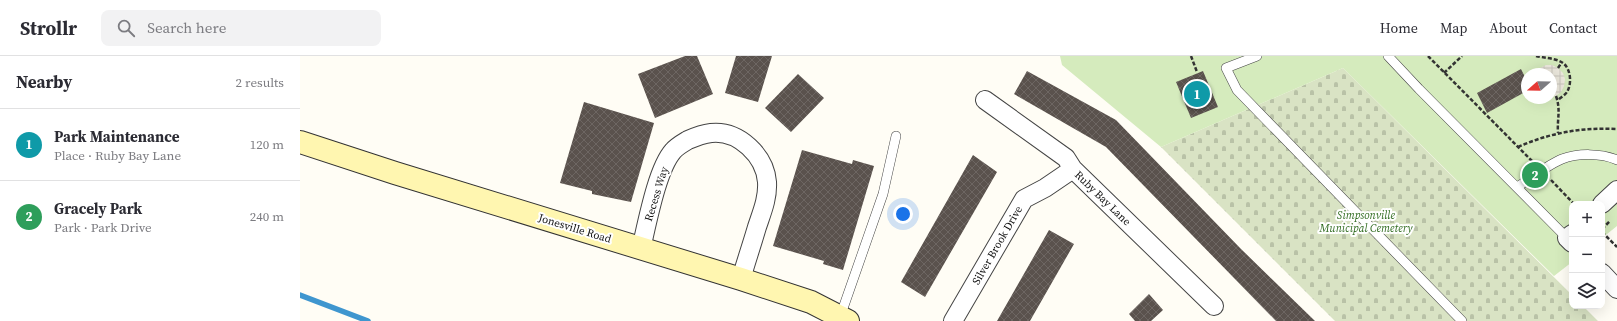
<!DOCTYPE html>
<html lang="en">
<head>
<meta charset="utf-8">
<style>
  body { margin:0; font-family:"Source Serif 4",serif; background:#f2f2f3; color:#2b2b33 }
  .controls { position:absolute; right:12px; bottom:12px; display:grid; overflow:hidden; border-radius:8px; box-shadow:0 4px 16px #0002 }
  .controls button { width:36px; height:36px; display:grid; place-items:center; padding:0; border:0; border-bottom:1px solid #e1e1e2; background:#fff; color:#2b2b33; font:20px sans-serif }
  .compass { position:absolute; left:1221px; top:12px; width:36px; height:36px; border-radius:50%; background:#fff; box-shadow:0 4px 16px #0002; rotate:250deg }
  .you { position:absolute; left:603px; top:158px; width:14px; height:14px; margin:-10px; border:3px solid #fff; border-radius:50%; background:#1a73e8; box-shadow:0 0 0 6px #1a73e833 }
  .badge { display:grid; place-items:center; width:26px; height:26px; border-radius:50%; background:#ea580c; color:#fff; font-size:13px; font-weight:700 }
  .pin { position:absolute; translate:-50% -50%; border:2px solid #fff; box-shadow:0 1px 4px #0006 }
  .list { margin:0; padding:0; list-style:none }
  h2 { display:flex; justify-content:space-between; align-items:center; height:52px; margin:0; padding:0 16px; font-size:17px }
  h2 small { font-size:13px; font-weight:400; color:#7c7c81 }
  .list li { display:grid; grid-template-columns:26px 1fr auto; gap:12px; align-items:center; box-sizing:border-box; height:72px; padding:0 16px; border-top:1px solid #e1e1e2 }
  .list b { display:block; font-size:15px; white-space:nowrap }
  .list p { margin:0; font-size:13px; white-space:nowrap; color:#7c7c81 }
  .list em { font-size:13px; font-style:normal; color:#7c7c81 }
  .icon { flex:none; width:22px; height:22px; fill:none; stroke:currentColor; stroke-width:2; stroke-linecap:round; stroke-linejoin:round }
  .map { position:relative; flex:none; width:1317px; height:265px; overflow:hidden }
  header { display:flex; align-items:center; gap:24px; box-sizing:border-box; height:56px; padding:0 20px; background:#fff; border-bottom:1px solid #e1e1e2 }
  header strong { font-size:19px }
  nav { display:flex; gap:22px; margin-inline-start:auto; font-size:14px }
  .search { width:280px; height:36px; background:#f2f2f3; display:flex; align-items:center; gap:10px; box-sizing:border-box; padding:0 14px; border-radius:8px; color:#7c7c81; font-size:15px }
  main { display:flex }
  aside { flex:1; background:#fff }
  .map>svg:first-child { display:block }
</style>
</head>
<body>
<header>
<strong>Strollr</strong>
<div class="search"><svg class="icon" aria-label="search" viewBox="0 0 24 24"><circle cx="10" cy="10" r="6"/><path d="M15 15l6 6"/></svg>Search here</div>
<nav><a>Home</a><a>Map</a><a>About</a><a>Contact</a></nav>
</header>
<main>
<aside>
<h2>Nearby<small>2 results</small></h2>
<ul class="list">
<li><span class="badge" style="background:#0f9aa8">1</span><div><b>Park Maintenance</b><p>Place · Ruby Bay Lane</p></div><em>120 m</em></li>
<li><span class="badge" style="background:#2e9e5b">2</span><div><b>Gracely Park</b><p>Park · Park Drive</p></div><em>240 m</em></li>
</ul>
</aside>
<div class="map">
<svg width="1317" height="265" viewBox="0 0 1317 265">
  <defs>
    <pattern id="cemetery-stones" width="16" height="16" patternUnits="userSpaceOnUse"><rect width="16" height="16" fill="#d9e3c4"/><path d="M2 7V4a2 2 0 0 1 4 0v3zM10 15v-3a2 2 0 0 1 4 0v3z" fill="#b9c2a7"/></pattern>
    <pattern id="plaza-grid" width="8" height="8" patternUnits="userSpaceOnUse"><rect width="8" height="8" fill="#f1ede2"/><path d="M0 4h8M4 0v8" fill="none" stroke="#cecac1"/></pattern>
    <pattern id="building-cross-hatch" width="8" height="8" patternUnits="userSpaceOnUse"><rect width="8" height="8" fill="#5a524d"/><path d="M0 0l8 8M0 8l8-8" fill="none" stroke="#6d6662"/></pattern>
  </defs>
  <rect width="100%" height="100%" fill="#fffdf5"/>
  <!-- cemetery -->
  <path fill="url(#cemetery-stones)" d="M1043 12 1272 239V250H1283L1298 265H1035L861 91Z"/>
  <!-- park -->
  <path fill="#d5ebbd" fill-rule="evenodd" d="M760 0H1317V170L1302 182V148H1272V206L1254 220 1043 12 861 91 762 9ZM1227 18H1251V42H1227Z"/>
  <!-- plaza -->
  <path fill="url(#plaza-grid)" d="M1246 9H1252L1258 12 1263 17 1265 23 1264 30 1261 36 1256 40 1251 41V18H1228Z"/>
  <g fill="none" stroke-linecap="round" stroke-linejoin="round">
    <!-- stream -->
    <path stroke="#3f96cf" stroke-width="5.5" d="M0 239 68 265"/>
  </g>
  <!-- building -->
  <path fill="url(#building-cross-hatch)" d="M385 0H397L413 38 355 62 338 18Z
    M436 0H472L458 46 425 37Z
    M1221 13 1227 25V35L1187 57 1177 37Z
    M727 15 816 64 941 193 1015 265H976L806 91 714 38Z
    M903 15 918 51 891 62 876 26Z
    M498 18 524 42 491 76 465 52Z
    M284 46 354 67 331 146 292 138V135L260 127Z
    M502 94 552 108 553 104 574 110 543 214 523 208 524 205 473 190Z
    M673 99 697 116 625 241 601 226Z
    M749 174 774 188 730 265H697Z
    M849 238 863 254 851 265H835L829 258Z"/>
  <g fill="none" stroke-linecap="round" stroke-linejoin="round">
    <!-- lane casing -->
    <g stroke="#444" stroke-width="10">
      <path id="lane" d="M957 0 926 12 937 34 1162 265
        M1088 0 1119 33 1267 182
        M1217 131C1229 124 1249 108 1262 103 1278 97 1301 97 1317 104
        M540 261 583 138 596 80"/>
    </g>
    <!-- street casing -->
    <g stroke="#444" stroke-width="20">
      <path id="street" d="M685 44 766 102 773 113 914 250
        M1302 148 1317 134
        M1272 178 1267 182 1272 187
        M341 193C347 168 357 113 373 95 376 91 383 87 388 84 395 81 403 78 411 77 439 74 465 100 467 126 468 142 462 156 457 171 452 188 446 206 441 223
        M1302 217 1317 233
        M653 265 724 143 745 132 773 113"/>
    </g>
    <!-- secondary casing -->
    <g stroke="#333" stroke-width="24">
      <path id="secondary" d="M0 86 95 117 441 223 511 246 548 265"/>
    </g>
    <!-- path -->
    <path stroke="#333" stroke-width="2.5" stroke-dasharray="4 2" stroke-linecap="butt" d="M891 0 897 16
      M1128 0 1232 105
      M1236 0C1244 2 1256 2 1263 7 1271 13 1272 28 1267 36 1265 39 1260 42 1258 44
      M1258 12 1262 6
      M1144 17 1162 0
      M1256 40C1261 55 1257 62 1258 77
      M1218 91C1249 77 1283 71 1317 73
      M1251 124 1274 148
      M1302 173 1310 165
      M1302 176 1317 191"/>
    <!-- lane -->
    <use href="#lane" stroke="#fff" stroke-width="9"/>
    <!-- street -->
    <use href="#street" stroke="#fff" stroke-width="18"/>
    <!-- secondary -->
    <use href="#secondary" stroke="#fff6b0" stroke-width="22"/>
  </g>
  <g text-anchor="middle" stroke-width="4" stroke-linejoin="round" paint-order="stroke">
    <!-- street labels -->
    <g font-size="11" fill="#111" stroke="#fff">
      <text transform="translate(356 138) rotate(-73)" y="4">Recess Way</text>
      <text transform="translate(803 142) rotate(44)" y="4">Ruby Bay Lane</text>
      <text transform="translate(275 172) rotate(17)" y="4">Jonesville Road</text>
      <text transform="translate(697 189) rotate(-60)" y="4">Silver Brook Drive</text>
    </g>
    <!-- park labels -->
    <g font-size="11" font-style="italic" fill="#2f6b1f" stroke="#fff">
      <text x="1066" y="163">Simpsonville<tspan x="1066" dy="13">Municipal Cemetery</tspan></text>
    </g>
  </g>
</svg>
<div class="controls">
<button>+</button>
<button>−</button>
<button><svg class="icon" aria-label="layers" viewBox="0 0 24 24"><path d="M12 4l9 5-9 5-9-5zM3 14l9 5 9-5"/></svg></button>
</div>
<svg class="compass" viewBox="-18 -18 36 36"><path d="M0-13l5 13h-10z" fill="#e53935"/><path d="M0 13l5-13h-10z" fill="#7c7c81"/></svg>
<div class="you"></div>
<div class="pin badge" style="left:897px;top:38px;background:#0f9aa8">1</div>
<div class="pin badge" style="left:1235px;top:119px;background:#2e9e5b">2</div>
</div>
</main>
</body>
</html>
